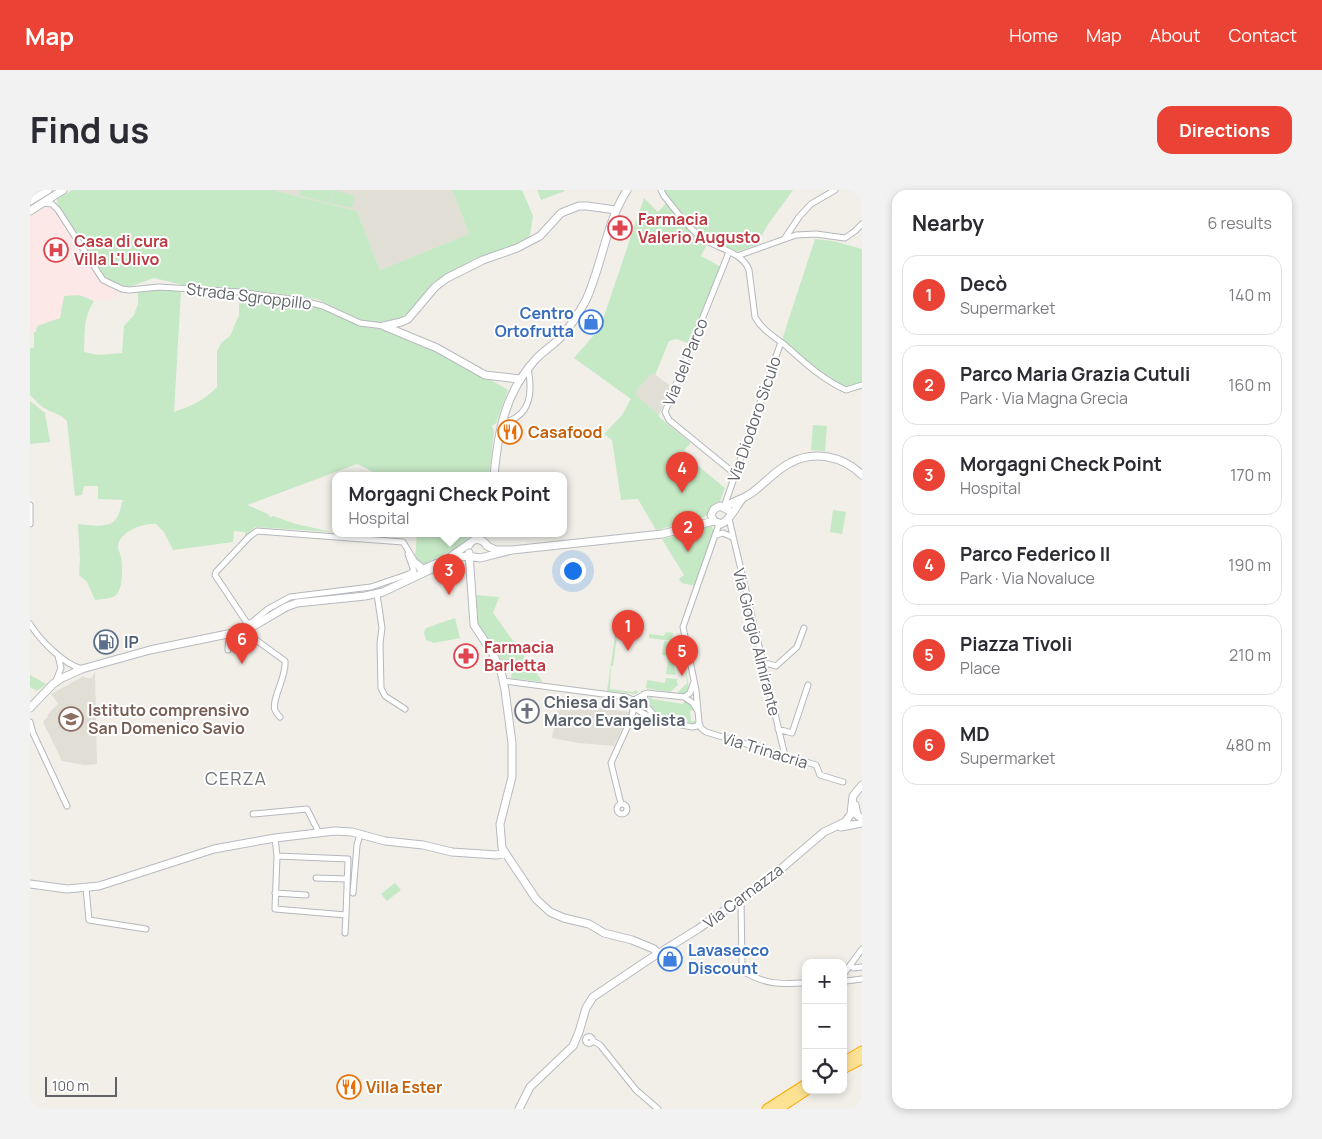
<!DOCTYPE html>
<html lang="en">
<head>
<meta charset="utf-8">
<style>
  body { margin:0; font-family:Manrope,sans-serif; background:#f2f2f3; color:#2b2b33 }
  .controls { position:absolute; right:15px; bottom:15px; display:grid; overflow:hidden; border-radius:10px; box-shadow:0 2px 8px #0003 }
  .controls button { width:45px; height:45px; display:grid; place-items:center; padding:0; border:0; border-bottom:1px solid #e1e1e2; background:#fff; color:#2b2b33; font:25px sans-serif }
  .scale { position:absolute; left:15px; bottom:12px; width:72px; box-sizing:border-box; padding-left:5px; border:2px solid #5f6368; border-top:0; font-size:14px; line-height:18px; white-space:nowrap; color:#5f6368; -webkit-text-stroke:4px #fff; paint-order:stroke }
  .you { position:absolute; left:542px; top:380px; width:18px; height:18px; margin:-12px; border:4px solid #fff; border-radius:50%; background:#1a73e8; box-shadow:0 0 0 8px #1a73e833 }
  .badge { display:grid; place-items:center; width:32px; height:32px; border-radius:50%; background:#ea4335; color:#fff; font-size:16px; font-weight:700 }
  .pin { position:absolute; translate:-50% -41px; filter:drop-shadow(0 1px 2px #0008) }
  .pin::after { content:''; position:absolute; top:26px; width:18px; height:15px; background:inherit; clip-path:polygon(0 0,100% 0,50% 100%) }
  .popup { position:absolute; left:302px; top:282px; width:235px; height:65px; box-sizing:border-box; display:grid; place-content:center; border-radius:10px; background:#fff; filter:drop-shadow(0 1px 4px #0005); font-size:16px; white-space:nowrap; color:#7c7c81 }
  .popup b { font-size:19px; color:#2b2b33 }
  .popup::after { content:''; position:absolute; left:50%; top:100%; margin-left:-10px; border:10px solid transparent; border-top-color:#fff }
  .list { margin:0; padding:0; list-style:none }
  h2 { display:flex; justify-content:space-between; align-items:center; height:65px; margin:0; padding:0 20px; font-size:21px }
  h2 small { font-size:16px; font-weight:400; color:#7c7c81 }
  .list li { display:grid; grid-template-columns:32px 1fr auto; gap:15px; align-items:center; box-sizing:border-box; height:80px; margin:0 10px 10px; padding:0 10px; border:1px solid #e1e1e2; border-radius:15px }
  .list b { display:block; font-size:19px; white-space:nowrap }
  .list p { margin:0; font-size:16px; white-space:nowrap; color:#7c7c81 }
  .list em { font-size:16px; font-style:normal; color:#7c7c81 }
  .icon { flex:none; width:28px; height:28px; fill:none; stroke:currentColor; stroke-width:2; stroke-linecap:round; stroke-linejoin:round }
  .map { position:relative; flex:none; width:832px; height:919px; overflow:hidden; border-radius:15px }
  header { display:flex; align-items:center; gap:30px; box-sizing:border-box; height:70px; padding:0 25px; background:#ea4335; color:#fff }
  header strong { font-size:24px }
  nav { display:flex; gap:28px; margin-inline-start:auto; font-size:18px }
  .intro { display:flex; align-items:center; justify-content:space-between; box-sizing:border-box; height:120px; padding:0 30px }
  h1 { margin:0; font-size:35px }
  .button { padding:12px 22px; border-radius:15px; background:#ea4335; color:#fff; font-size:18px; font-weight:700 }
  main { display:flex; gap:30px; padding:0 30px }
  aside { flex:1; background:#fff; border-radius:15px; box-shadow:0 2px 8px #0003 }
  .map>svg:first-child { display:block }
</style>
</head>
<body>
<header>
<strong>Map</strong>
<nav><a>Home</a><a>Map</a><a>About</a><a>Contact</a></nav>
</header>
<div class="intro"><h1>Find us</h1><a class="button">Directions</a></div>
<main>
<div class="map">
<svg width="832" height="919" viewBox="0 0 832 919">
  <rect width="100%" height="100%" fill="#f1efe8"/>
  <!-- education -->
  <path fill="#e1ded6" d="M243 0H422L439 44 350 80 327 21Z
    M622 182 639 195 640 198 629 225 606 205 607 200Z
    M65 481 67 574 55 575 32 571 13 532 18 526 17 525 28 514 21 504 54 486 55 488H62Z
    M529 513 585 520 600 522 584 556 548 553 522 548Z"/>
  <!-- medical -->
  <path fill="#fce8e6" d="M18 15H21L93 101 82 109 75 110 64 111 49 105 30 128 7 136 6 142 0 143V27Z"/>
  <!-- green -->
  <path fill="#c5e8c5" d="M42 0H243L327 21 350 80 439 44 422 0H492L503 26 500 45 497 48 480 57 444 69 403 93 374 128 359 133 336 132 287 109 226 101 157 96 124 88 99 97 77 90 28 15 27 9Z
    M271 0H303L299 13 269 5Z
    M304 0 325 6 322 18 300 13Z
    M507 0H534L535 1 511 10Z
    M634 0H763L737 36 727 55 706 62 673 46 640 9Z
    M614 8 628 22 637 12 666 46 677 54 671 66 691 77 667 136 658 153 646 149 639 151 625 185 622 183 607 200 606 205 629 225V227L661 253 654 260 659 265 657 267 695 298 690 312 682 316 679 324 668 330 626 340 608 309 591 310 582 250 574 244 592 225 601 209 544 168 570 138Z
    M785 49 803 51 832 59V194L817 198 797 189 752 150Z
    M126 99 151 101 144 222C161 216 174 211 187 197V161L192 152 200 146 209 125V105L273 113 295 119 322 132 339 138 354 139 416 164 478 200 466 233 462 236 464 241 459 286H352L327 274 217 315 238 324 240 327 243 326 266 334 302 342 225 337 215 347V342L204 341 203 352 143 360 134 342 126 334C113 333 89 341 88 357 88 360 91 365 91 368 93 377 93 401 85 406 80 409 71 409 65 410L57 392 49 385 50 370 48 334C59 335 79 339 86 329 90 324 91 315 93 310L68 309V296H54L52 305 45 306 37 231C31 224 23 223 16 219 9 215 5 210 0 205V158H4V142H6L7 136 30 128 34 106 49 105 64 111C53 128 55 142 54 162L68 165 92 163 94 136 104 125 108 114V102Z
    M0 211 15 223 20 252 0 254Z
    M783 235 797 236 795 261 781 260Z
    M803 320 816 322 812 344 800 342Z
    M680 334 684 341 665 396 652 393 649 389 654 385 632 349 650 345Z
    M387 344H443L430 356 392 375 385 367Z
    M446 405 469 407 463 423 512 491V492L481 488 482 482 475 481 469 465 448 434Z
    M425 428 430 448 404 453 396 450 394 442 396 438Z
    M589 432 583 476H581L580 499 603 502 606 500 608 502 606 504 577 501 587 433Z
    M636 442 643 443 642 451 619 448V444L634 446Z
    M634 451 641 452 643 467 632 465Z
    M654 467 659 499 653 504H648V502L657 493Z
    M638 471 643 472 646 485 636 484Z
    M0 485 16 494 7 501 0 497Z
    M636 488 647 489V494H649L640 502 616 498 617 490 635 493Z
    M619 506H622V509L653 514 655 510 663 517V520L660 521 661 531H665V534L658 533 657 529 643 524 642 528C630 524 618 521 619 506Z
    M365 693 371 700 357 711 351 704Z"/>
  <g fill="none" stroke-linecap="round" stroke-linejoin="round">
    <!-- street casing -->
    <g stroke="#b5b8bc" stroke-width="7">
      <path id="street" d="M631 0 634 6C645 19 657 37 671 47 685 58 713 62 719 80L725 127C732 140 745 147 756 156 775 173 792 189 816 200L832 195
        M13 13 22 14 28 20 73 90 92 99 99 100 129 97 209 102 274 111 293 116 330 133 354 136
        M755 48 769 27 781 14 805 0
        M699 62 635 222 639 230 705 284
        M707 66 766 45 786 44 815 48 825 41 832 34
        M472 233C501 227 503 203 498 178
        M0 315V334
        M694 317 751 152
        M699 329 755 566
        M686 345 693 343 702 347
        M387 373 393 378 407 372H411
        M347 404 352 438 350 453 351 498 355 506 375 519
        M221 433 238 419 260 407 341 397 379 384 384 381 378 364
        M0 434C10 450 33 474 52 479
        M222 438 221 433H217L185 385 186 382 219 347 227 341 373 352 392 383
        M217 440 222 447 255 471C257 486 241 510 245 520 246 523 248 525 250 527
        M198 460 199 444
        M732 472 746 476 767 457 774 438
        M26 491 31 478 28 466
        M474 491 596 507 603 510
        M614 504 616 516 625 526
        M654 507 660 503 663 494
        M667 520 663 513 654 507 617 503 602 511C603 527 649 535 663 537L667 536 669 532 666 500 653 437 689 334
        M0 532 3 543 37 616
        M669 533 671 538 676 542 786 575 790 585 813 592
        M748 539 762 543 778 495
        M591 614 581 573 600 531 603 522 602 516
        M587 619a5 5 0 1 1 10 0a5 5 0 1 1-10 0Z
        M223 624 277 619 289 643
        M245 648 247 666 245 719 316 725 318 669 247 666
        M286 688 317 689
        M56 698 59 730 116 739
        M245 703 276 705
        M323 703 327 655 330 644
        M711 709 712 776 714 782C738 795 749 794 776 793
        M315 743 316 725
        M820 775 824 778 832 777
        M813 785 832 759
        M813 789 816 791 832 789
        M555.5 850a3.5 3.5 0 1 1 7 0a3.5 3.5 0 1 1-7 0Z
        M563 851 570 855 606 900 628 919"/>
    </g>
    <!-- secondary casing -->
    <g stroke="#b6babf" stroke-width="9">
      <path id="secondary" d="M0 11 18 0
        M0 21 33 0
        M354 136 371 132 378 129 405 97 417 88 453 70 487 58 510 46 531 23 549 16H557L586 20
        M354 136 407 158 455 185 490 189
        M464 286C468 243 474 204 505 170 512 162 522 156 530 148 540 137 549 123 556 110 572 75 576 33 597 0
        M695 317C703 311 714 309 723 302 735 293 746 280 760 273 784 260 813 266 832 285
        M684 331 681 325 684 319 690 316 698 320
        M439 355C443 348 450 348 456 354
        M457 356 466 360H482L632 344 684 331 691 334C699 331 706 317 712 309
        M439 363 444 435 462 462 471 481 475 500 482 553V587L470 634 472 658 506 709 520 722 534 728 559 734 574 743 602 750 624 759 628 764
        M420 367 440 353
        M0 518 23 494 32 488 52 479 120 460 217 440 256 417 267 413 335 406 353 402 425 368 437 366 450 368 482 360
        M825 615 827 625 832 629
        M811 637 832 633
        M0 694 37 699 69 696 184 659 245 648 305 641 322 642 355 651 393 655 422 662 467 665 475 663
        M489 919 500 897 543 856 549 842 556 818 563 807 618 770 668 739 739 689 794 642 815 632 821 624 823 606 832 595"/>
    </g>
    <!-- highway casing -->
    <g stroke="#f9ab00" stroke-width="11">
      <path id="highway" d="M813 872 832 861
        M813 879 832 869
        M737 919 776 894
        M748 919 777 900"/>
    </g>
    <!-- street -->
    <use href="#street" stroke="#fff" stroke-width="5"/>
    <!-- secondary -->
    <use href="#secondary" stroke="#fff" stroke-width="7"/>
    <!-- highway -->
    <use href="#highway" stroke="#fde293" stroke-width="9"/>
  </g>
  <!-- icons -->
  <defs>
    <g id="pharmacy-ring" transform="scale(1.25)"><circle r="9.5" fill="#fff" stroke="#e0444e" stroke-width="1.5"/><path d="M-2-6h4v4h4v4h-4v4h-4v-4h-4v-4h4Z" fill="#e0444e"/></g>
    <g id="hospital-ring" transform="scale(1.25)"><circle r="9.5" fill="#fff" stroke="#e0444e" stroke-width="1.5"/><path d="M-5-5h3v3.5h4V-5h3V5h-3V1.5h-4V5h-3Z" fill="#e0444e"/></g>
    <g id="shop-ring" transform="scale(1.25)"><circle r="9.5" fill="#fff" stroke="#3f7fe0" stroke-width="1.5"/><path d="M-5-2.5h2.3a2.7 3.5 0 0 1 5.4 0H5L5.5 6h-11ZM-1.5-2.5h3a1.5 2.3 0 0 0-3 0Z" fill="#3f7fe0"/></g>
    <g id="restaurant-ring" transform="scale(1.25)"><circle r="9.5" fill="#fff" stroke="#e8710a" stroke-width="1.5"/><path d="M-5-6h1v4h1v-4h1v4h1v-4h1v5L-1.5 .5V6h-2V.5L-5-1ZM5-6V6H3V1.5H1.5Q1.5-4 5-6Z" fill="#e8710a"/></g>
    <g id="fuel-ring" transform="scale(1.25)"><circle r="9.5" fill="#fff" stroke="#5c6f8a" stroke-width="1.5"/><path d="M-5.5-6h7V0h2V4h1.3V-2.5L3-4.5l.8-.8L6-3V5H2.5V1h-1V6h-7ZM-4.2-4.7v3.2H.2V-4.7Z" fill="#5c6f8a"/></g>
    <g id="church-ring" transform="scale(1.25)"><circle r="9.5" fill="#fff" stroke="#6b7280" stroke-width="1.5"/><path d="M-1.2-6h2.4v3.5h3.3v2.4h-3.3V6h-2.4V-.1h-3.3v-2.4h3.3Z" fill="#6b7280"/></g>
    <g id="school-ring" transform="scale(1.25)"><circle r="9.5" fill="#fff" stroke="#8d6e63" stroke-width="1.5"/><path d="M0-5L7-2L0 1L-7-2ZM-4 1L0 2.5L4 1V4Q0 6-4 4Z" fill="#8d6e63"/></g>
  </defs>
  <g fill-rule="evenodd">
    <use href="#pharmacy-ring" x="590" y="38"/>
    <use href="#hospital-ring" x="26" y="60"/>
    <use href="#shop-ring" x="561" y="132"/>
    <use href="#restaurant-ring" x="480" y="242"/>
    <use href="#fuel-ring" x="76" y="452"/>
    <use href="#pharmacy-ring" x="436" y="466"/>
    <use href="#church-ring" x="497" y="521"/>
    <use href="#school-ring" x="41" y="529"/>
    <use href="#shop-ring" x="640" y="769"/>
    <use href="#restaurant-ring" x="319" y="897"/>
  </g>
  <g text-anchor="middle" stroke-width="4" stroke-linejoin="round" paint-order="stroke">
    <!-- health labels -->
    <g font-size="16" font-weight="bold" fill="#be3a42" stroke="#fff" text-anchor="start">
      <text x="608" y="35">Farmacia<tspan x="608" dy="18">Valerio Augusto</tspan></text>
      <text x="44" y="57">Casa di cura<tspan x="44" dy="18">Villa L'Ulivo</tspan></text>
      <text x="454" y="463">Farmacia<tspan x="454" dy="18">Barletta</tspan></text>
    </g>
    <!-- street labels -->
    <g font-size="16" fill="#5f6368" stroke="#fff">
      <text transform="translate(219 106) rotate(7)" y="6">Strada Sgroppillo</text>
      <text transform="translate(655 172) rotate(-68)" y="6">Via del Parco</text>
      <text transform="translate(724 229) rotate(-71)" y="6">Via Diodoro Siculo</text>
      <text transform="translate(727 452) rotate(76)" y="6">Via Giorgio Almirante</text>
      <text transform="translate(735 560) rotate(17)" y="6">Via Trinacria</text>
      <text transform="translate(713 706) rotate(-37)" y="6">Via Carnazza</text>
    </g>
    <!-- shop labels -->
    <g font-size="16" font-weight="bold" fill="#366cbe" stroke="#fff" text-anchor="end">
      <text x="544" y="129">Centro<tspan x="544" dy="18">Ortofrutta</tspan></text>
      <text x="658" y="766" text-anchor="start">Lavasecco<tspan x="658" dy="18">Discount</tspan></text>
    </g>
    <!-- food labels -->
    <g font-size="16" font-weight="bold" fill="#c56008" stroke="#fff" text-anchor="start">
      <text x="498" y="248">Casafood</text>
      <text x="336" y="903">Villa Ester</text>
    </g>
    <!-- service labels -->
    <g font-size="16" font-weight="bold" fill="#4e5e75" stroke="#fff" text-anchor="start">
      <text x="94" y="458">IP</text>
    </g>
    <!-- worship labels -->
    <g font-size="16" font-weight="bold" fill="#5b616d" stroke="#fff" text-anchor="start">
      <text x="514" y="518">Chiesa di San<tspan x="514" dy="18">Marco Evangelista</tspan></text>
    </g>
    <!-- education labels -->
    <g font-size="16" font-weight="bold" fill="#785e54" stroke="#fff" text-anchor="start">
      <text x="58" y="526">Istituto comprensivo<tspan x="58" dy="18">San Domenico Savio</tspan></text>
    </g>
    <!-- neighbourhood labels -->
    <g font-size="18" letter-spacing="1" fill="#70757a" stroke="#fff">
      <text x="206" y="595">CERZA</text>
    </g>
  </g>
</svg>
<div class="controls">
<button>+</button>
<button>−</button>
<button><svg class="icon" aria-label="locate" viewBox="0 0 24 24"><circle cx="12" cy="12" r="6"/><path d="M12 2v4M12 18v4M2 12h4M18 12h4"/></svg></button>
</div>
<div class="scale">100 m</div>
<div class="you"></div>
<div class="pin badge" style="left:598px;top:461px">1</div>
<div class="pin badge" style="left:658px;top:362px">2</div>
<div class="pin badge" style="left:419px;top:405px">3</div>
<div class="popup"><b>Morgagni Check Point</b>Hospital</div>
<div class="pin badge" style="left:652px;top:303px">4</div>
<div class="pin badge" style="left:652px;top:486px">5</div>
<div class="pin badge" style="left:212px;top:474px">6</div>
</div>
<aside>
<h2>Nearby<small>6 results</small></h2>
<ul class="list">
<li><span class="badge">1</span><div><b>Decò</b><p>Supermarket</p></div><em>140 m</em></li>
<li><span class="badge">2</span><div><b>Parco Maria Grazia Cutuli</b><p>Park · Via Magna Grecia</p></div><em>160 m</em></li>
<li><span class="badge">3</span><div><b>Morgagni Check Point</b><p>Hospital</p></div><em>170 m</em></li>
<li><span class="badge">4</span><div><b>Parco Federico II</b><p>Park · Via Novaluce</p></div><em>190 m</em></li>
<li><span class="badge">5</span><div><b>Piazza Tivoli</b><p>Place</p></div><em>210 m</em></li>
<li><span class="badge">6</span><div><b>MD</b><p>Supermarket</p></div><em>480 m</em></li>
</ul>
</aside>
</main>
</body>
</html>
